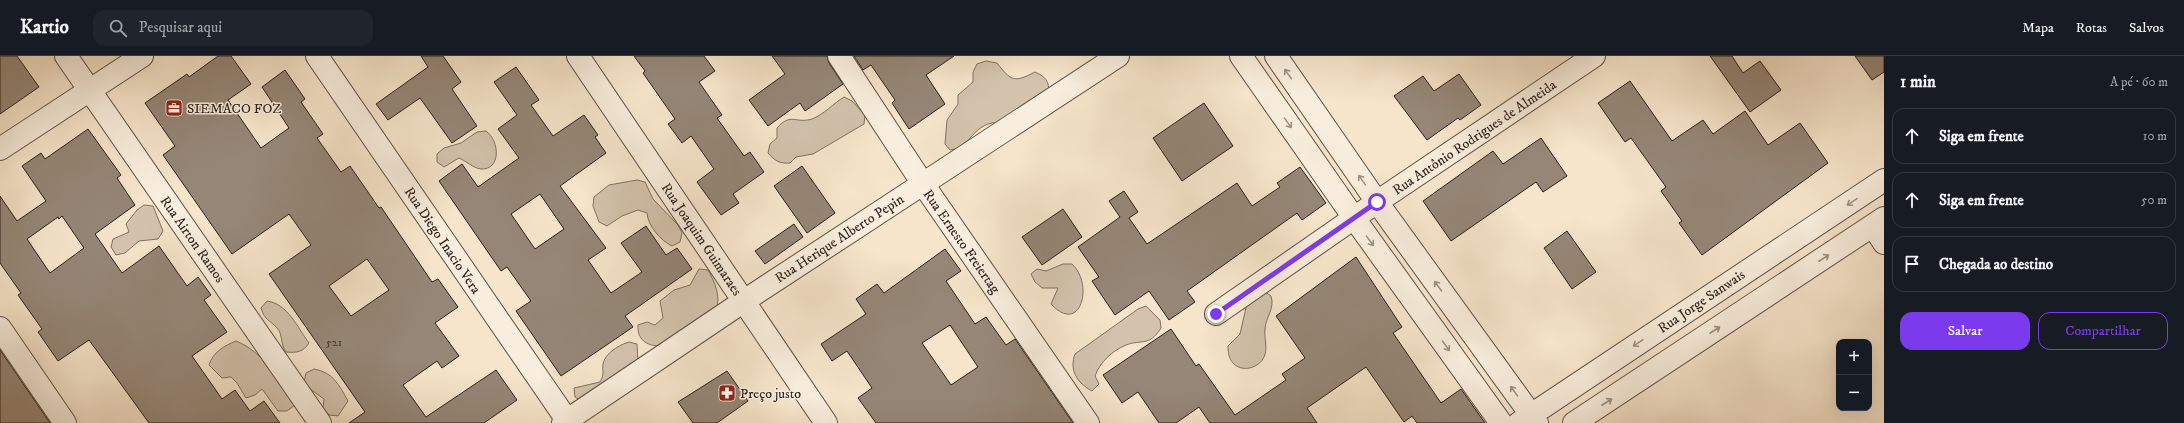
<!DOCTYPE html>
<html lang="pt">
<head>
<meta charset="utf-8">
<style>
  body { margin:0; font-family:"IM FELL DW Pica",serif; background:#20242c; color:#f1f3f6 }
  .controls { position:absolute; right:12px; bottom:12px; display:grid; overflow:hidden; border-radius:8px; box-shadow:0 4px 16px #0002 }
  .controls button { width:36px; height:36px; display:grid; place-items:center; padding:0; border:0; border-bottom:1px solid #363941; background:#171b24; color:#f1f3f6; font:20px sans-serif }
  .stop { position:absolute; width:12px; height:12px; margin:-9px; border:3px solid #7c3aed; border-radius:50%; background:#fff }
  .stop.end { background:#7c3aed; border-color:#fff; box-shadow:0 1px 4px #0008 }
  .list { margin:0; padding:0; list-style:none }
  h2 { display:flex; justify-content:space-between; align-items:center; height:52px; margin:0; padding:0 16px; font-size:17px }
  h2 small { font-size:13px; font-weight:400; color:#9ea1a6 }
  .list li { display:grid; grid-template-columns:26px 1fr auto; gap:12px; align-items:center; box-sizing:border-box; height:56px; margin:0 8px 8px; padding:0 8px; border:1px solid #363941; border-radius:12px }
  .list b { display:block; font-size:15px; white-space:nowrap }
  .list em { font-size:13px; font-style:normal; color:#9ea1a6 }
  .actions { display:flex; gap:8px; padding:12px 16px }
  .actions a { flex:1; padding:9px 0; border:1px solid #7c3aed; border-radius:12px; text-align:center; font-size:14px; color:#7c3aed }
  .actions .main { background:#7c3aed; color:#fff }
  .icon { flex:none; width:22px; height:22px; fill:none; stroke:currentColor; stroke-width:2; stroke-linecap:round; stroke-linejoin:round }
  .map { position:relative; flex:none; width:1884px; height:367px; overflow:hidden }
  header { display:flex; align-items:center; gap:24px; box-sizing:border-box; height:56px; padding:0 20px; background:#171b24; border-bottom:1px solid #363941 }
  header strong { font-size:19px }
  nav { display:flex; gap:22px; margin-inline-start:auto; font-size:14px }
  .search { width:280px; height:36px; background:#20242c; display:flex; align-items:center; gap:10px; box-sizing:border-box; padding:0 14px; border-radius:12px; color:#9ea1a6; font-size:15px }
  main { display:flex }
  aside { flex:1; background:#171b24 }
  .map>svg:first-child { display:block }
</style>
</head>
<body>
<header>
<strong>Kartio</strong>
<div class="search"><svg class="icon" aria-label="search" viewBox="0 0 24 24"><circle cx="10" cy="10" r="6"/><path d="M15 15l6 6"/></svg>Pesquisar aqui</div>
<nav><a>Mapa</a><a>Rotas</a><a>Salvos</a></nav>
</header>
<main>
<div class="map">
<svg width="1884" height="367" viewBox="0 0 1884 367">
  <rect width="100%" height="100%" fill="#f6e5cb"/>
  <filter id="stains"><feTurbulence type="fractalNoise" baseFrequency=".005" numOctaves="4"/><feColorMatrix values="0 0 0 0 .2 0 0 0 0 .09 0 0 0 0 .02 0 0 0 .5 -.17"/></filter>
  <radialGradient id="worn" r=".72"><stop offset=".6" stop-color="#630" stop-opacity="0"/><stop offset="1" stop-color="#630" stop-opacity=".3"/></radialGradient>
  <!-- green -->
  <path fill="#d3c3ad" stroke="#7f7164" d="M986 5 997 7C1011 25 1014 27 1035 16 1046 21 1049 25 1049 37 1038 44 1022 59 1011 63 998 68 991 64 979 73 968 82 966 92 950 94L945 88 947 64 958 48V39L973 26V16L977 8Z
    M844 41 852 45 865 59 864 68 813 98 796 101 790 107C780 108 775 105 768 97L770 88 777 82V72C791 56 796 68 812 63 823 59 834 47 844 41Z
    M486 75C500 85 501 114 481 113 473 112 466 105 459 102L444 111 437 106V98L444 92 461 87 477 76Z
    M637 124 645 126 653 143 678 169 682 177 680 186 672 190C660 184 648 170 647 157L638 154 622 160 607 170 599 166 593 150 594 141 609 129Z
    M144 149 153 150 163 175 158 183 139 185 125 197 116 199 111 191 113 183 129 176 126 168 137 154Z
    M1063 208H1072C1094 228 1081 280 1051 248L1058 232H1042L1035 226 1031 218 1037 213 1046 215Z
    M699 213 708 214C715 227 722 242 715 256L660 290C646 290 637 283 638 269L647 266 655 269 663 262 660 245 674 234 690 229Z
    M1264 235 1271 240C1275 253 1266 260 1265 273 1264 281 1268 293 1264 301 1259 312 1242 317 1233 307 1229 303 1228 296 1228 290L1240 278 1248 243Z
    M267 245C288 248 297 271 309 287 303 296 297 297 286 296 280 288 283 278 277 272 269 263 265 265 261 252Z
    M1146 250 1160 264 1161 272C1149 291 1142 283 1126 289 1112 295 1100 306 1095 320L1099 328 1092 335C1077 327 1069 314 1075 298L1138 253Z
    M236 285C264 296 279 325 295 349L287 355H278L262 333 255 339 246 342 237 327 231 321 222 322 209 309C213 296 224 290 236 285Z
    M629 286 637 288 638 306 583 346 575 341 574 332 600 326C605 317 602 317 603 308 605 297 619 289 629 286Z
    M314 313C333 316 339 329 348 345L338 360 329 359 323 352 324 343 310 333 304 326 306 317Z"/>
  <!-- building -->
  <path fill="#958676" stroke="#2b1f1a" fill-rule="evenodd" d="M0 0H17L39 31 0 58Z
    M218 0H231L251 28 228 44 261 92 289 72 262 31 285 14 305 43 301 46 323 78 317 82 341 116 350 110 379 152 381 151 432 226 438 223 458 251 435 267 459 300 442 312 437 305 403 329 426 361 496 314 517 344 484 367H349L365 356 269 218 311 189 289 158 232 198 163 99 175 90 145 47 187 18 189 21ZM367 203 389 234 351 260 329 230Z
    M421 0H443L461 26 452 33 477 70 452 87 420 42 388 64 376 48 428 11Z
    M634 0H704L715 15 699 26 722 59 717 62 744 100 750 96 764 116 733 138 739 147 721 159 697 126 714 113 691 80 682 87 668 68 675 63 643 17 645 15Z
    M772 0H827L829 7 843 28 805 55 800 47 768 70 749 44 785 18Z
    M854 0H954L926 19 945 48 909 73 892 47 895 44 871 9 863 14Z
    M1710 0H1732L1743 17 1760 5 1781 34 1750 56Z
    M1855 0H1884V16L1872 24Z
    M516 11 539 44 531 49 553 80 584 59 598 79 595 81 606 97 560 130 606 192 588 204 611 237 642 216 621 187 646 170 666 199 677 192 692 213 625 260 633 271 561 320 516 255 531 245 507 211 501 215 439 125 462 108 478 131 519 102 498 73 517 59 494 26ZM540 138 564 173 535 193 511 158Z
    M1459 18 1481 49 1460 64 1458 62 1427 84 1394 40 1423 20 1434 35Z
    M1630 25 1672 85 1703 64 1713 78 1745 55 1768 89 1800 67 1828 107 1702 199 1679 167 1682 165 1661 135 1666 131 1631 82 1625 86 1598 47Z
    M1204 47 1233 90 1182 125 1153 82Z
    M88 73 121 119 117 122 135 149 95 178 122 217 159 190 187 230 198 221 211 239 204 244 227 276 192 300 222 343 235 334 250 355 264 345 280 367H149L89 284 58 305 38 276 42 273 18 239 21 237 0 207V140L17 165 46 145 22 110 41 97 45 103ZM62 160 84 192 50 217 27 183 58 161 59 163Z
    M1541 82 1567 120 1543 136 1536 126 1451 185 1423 145 1493 95 1503 108Z
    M802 110 835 157 807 177 774 130Z
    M1300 111 1326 147 1302 164 1297 157 1187 235 1195 246 1169 264 1149 235 1115 259 1092 225 1099 221 1078 191 1120 161 1109 145 1124 135 1138 156 1129 162 1147 188 1237 127 1252 150 1280 131 1277 127Z
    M1063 153 1082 181 1042 209 1022 181Z
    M794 168 803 181 765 208 755 195Z
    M1567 175 1596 216 1572 233 1544 192Z
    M945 193 961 215 946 225 975 268 986 261 1006 289 1015 283 1073 367H876L858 342 872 332 847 295 832 305 821 288 866 258 856 243 877 228 884 237ZM950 269 978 311 951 329 922 287Z
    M1356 201 1402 271 1393 277 1441 347 1461 333 1485 367H1417L1412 360 1404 366 1366 311 1307 352 1317 367H1210L1199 351 1176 367H1159L1138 336 1122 347 1103 319 1171 273 1196 310 1199 308 1235 359 1286 324 1282 318 1305 302 1276 260Z
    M0 294 50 367H0Z
    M727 315 748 345 717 367H693L678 346Z"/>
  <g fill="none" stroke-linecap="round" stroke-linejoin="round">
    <!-- minor casing -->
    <g stroke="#5e5046" stroke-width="24">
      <path id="minor" d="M66 0 320 367
        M317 0 569 367
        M578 0 826 367
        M839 0 923 128 1088 367
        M1241 0 1354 162 1501 367
        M1276 0 1377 146 1537 367
        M0 93 142 0
        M1873 170 1884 187
        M1216 258 1377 146 1594 0
        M0 272 65 367
        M563 367 744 245 1118 0
        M1519 367 1884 124
        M1574 367 1884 162"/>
    </g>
    <!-- minor -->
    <use href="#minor" stroke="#f9eedd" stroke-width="22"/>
  </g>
  <!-- one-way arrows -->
  <defs><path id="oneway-shaft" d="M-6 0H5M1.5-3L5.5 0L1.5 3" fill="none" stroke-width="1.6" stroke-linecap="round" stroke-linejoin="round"/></defs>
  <g stroke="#9c9185">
    <use href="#oneway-shaft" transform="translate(1288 18) rotate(-125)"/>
    <use href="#oneway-shaft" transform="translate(1288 67) rotate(55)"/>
    <use href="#oneway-shaft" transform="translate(1362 124) rotate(-125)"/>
    <use href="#oneway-shaft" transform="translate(1852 146) rotate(146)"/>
    <use href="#oneway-shaft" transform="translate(1370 185) rotate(54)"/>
    <use href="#oneway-shaft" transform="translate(1824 202) rotate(-33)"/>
    <use href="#oneway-shaft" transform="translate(1438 230) rotate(-126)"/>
    <use href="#oneway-shaft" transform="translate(1715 274) rotate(-33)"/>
    <use href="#oneway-shaft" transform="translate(1638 287) rotate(146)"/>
    <use href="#oneway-shaft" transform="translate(1446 290) rotate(54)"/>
    <use href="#oneway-shaft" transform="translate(1514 335) rotate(-126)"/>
    <use href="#oneway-shaft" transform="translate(1607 346) rotate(-33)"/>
  </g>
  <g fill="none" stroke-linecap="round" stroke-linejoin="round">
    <!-- route -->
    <path stroke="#7c3aed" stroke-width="5" d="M1216 258 1377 146"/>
  </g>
  <!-- icons -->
  <defs>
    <g id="office-square" transform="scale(0.9)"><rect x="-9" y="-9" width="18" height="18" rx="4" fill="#8f2418" stroke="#f9eedd"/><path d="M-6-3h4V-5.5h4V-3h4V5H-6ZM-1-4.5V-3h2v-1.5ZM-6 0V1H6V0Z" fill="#fff"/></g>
    <g id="pharmacy-square" transform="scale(0.9)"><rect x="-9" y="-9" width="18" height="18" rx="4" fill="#8f2418" stroke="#f9eedd"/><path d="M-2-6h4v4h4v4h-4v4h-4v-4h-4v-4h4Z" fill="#fff"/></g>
  </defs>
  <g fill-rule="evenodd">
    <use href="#office-square" x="174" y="52"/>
    <use href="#pharmacy-square" x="727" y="337"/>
  </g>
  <g text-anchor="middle" stroke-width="3" stroke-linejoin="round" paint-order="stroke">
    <!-- number labels -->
    <g font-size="12" fill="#463931">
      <text x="334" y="290">521</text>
    </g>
    <!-- poi labels -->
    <g font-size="14" fill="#2b1f1a" stroke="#f9eedd" text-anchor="start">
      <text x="187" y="57">SIEMACO FOZ</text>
      <text x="740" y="342">Preço justo</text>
    </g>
    <!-- street labels -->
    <g font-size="14" fill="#2b1f1a" stroke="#f9eedd">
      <text transform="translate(1474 81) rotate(-34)" y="5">Rua Antônio Rodrigues de Almeida</text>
      <text transform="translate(839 182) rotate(-33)" y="5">Rua Herique Alberto Pepin</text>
      <text transform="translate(193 183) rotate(55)" y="5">Rua Airton Ramos</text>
      <text transform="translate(702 183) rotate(56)" y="5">Rua Joaquim Guimaraes</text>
      <text transform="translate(443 184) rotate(56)" y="5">Rua Diego Inacio Vera</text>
      <text transform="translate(962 185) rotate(55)" y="5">Rua Ernesto Freiertag</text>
      <text transform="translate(1701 245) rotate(-34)" y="5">Rua Jorge Sanwais</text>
    </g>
  </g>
  <rect width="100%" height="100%" filter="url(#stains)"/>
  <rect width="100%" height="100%" fill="url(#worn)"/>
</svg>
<div class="controls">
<button>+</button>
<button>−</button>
</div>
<div class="stop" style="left:1377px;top:146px"></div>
<div class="stop end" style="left:1216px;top:258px"></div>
</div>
<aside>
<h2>1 min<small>A pé · 60 m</small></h2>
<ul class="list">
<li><svg class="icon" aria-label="ahead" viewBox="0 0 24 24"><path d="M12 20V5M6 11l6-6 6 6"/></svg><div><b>Siga em frente</b></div><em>10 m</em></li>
<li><svg class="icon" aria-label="ahead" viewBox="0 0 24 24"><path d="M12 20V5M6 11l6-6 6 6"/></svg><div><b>Siga em frente</b></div><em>50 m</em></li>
<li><svg class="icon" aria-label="arrive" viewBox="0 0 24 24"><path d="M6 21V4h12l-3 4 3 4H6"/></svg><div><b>Chegada ao destino</b></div></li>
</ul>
<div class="actions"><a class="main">Salvar</a><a>Compartilhar</a></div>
</aside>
</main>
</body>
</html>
